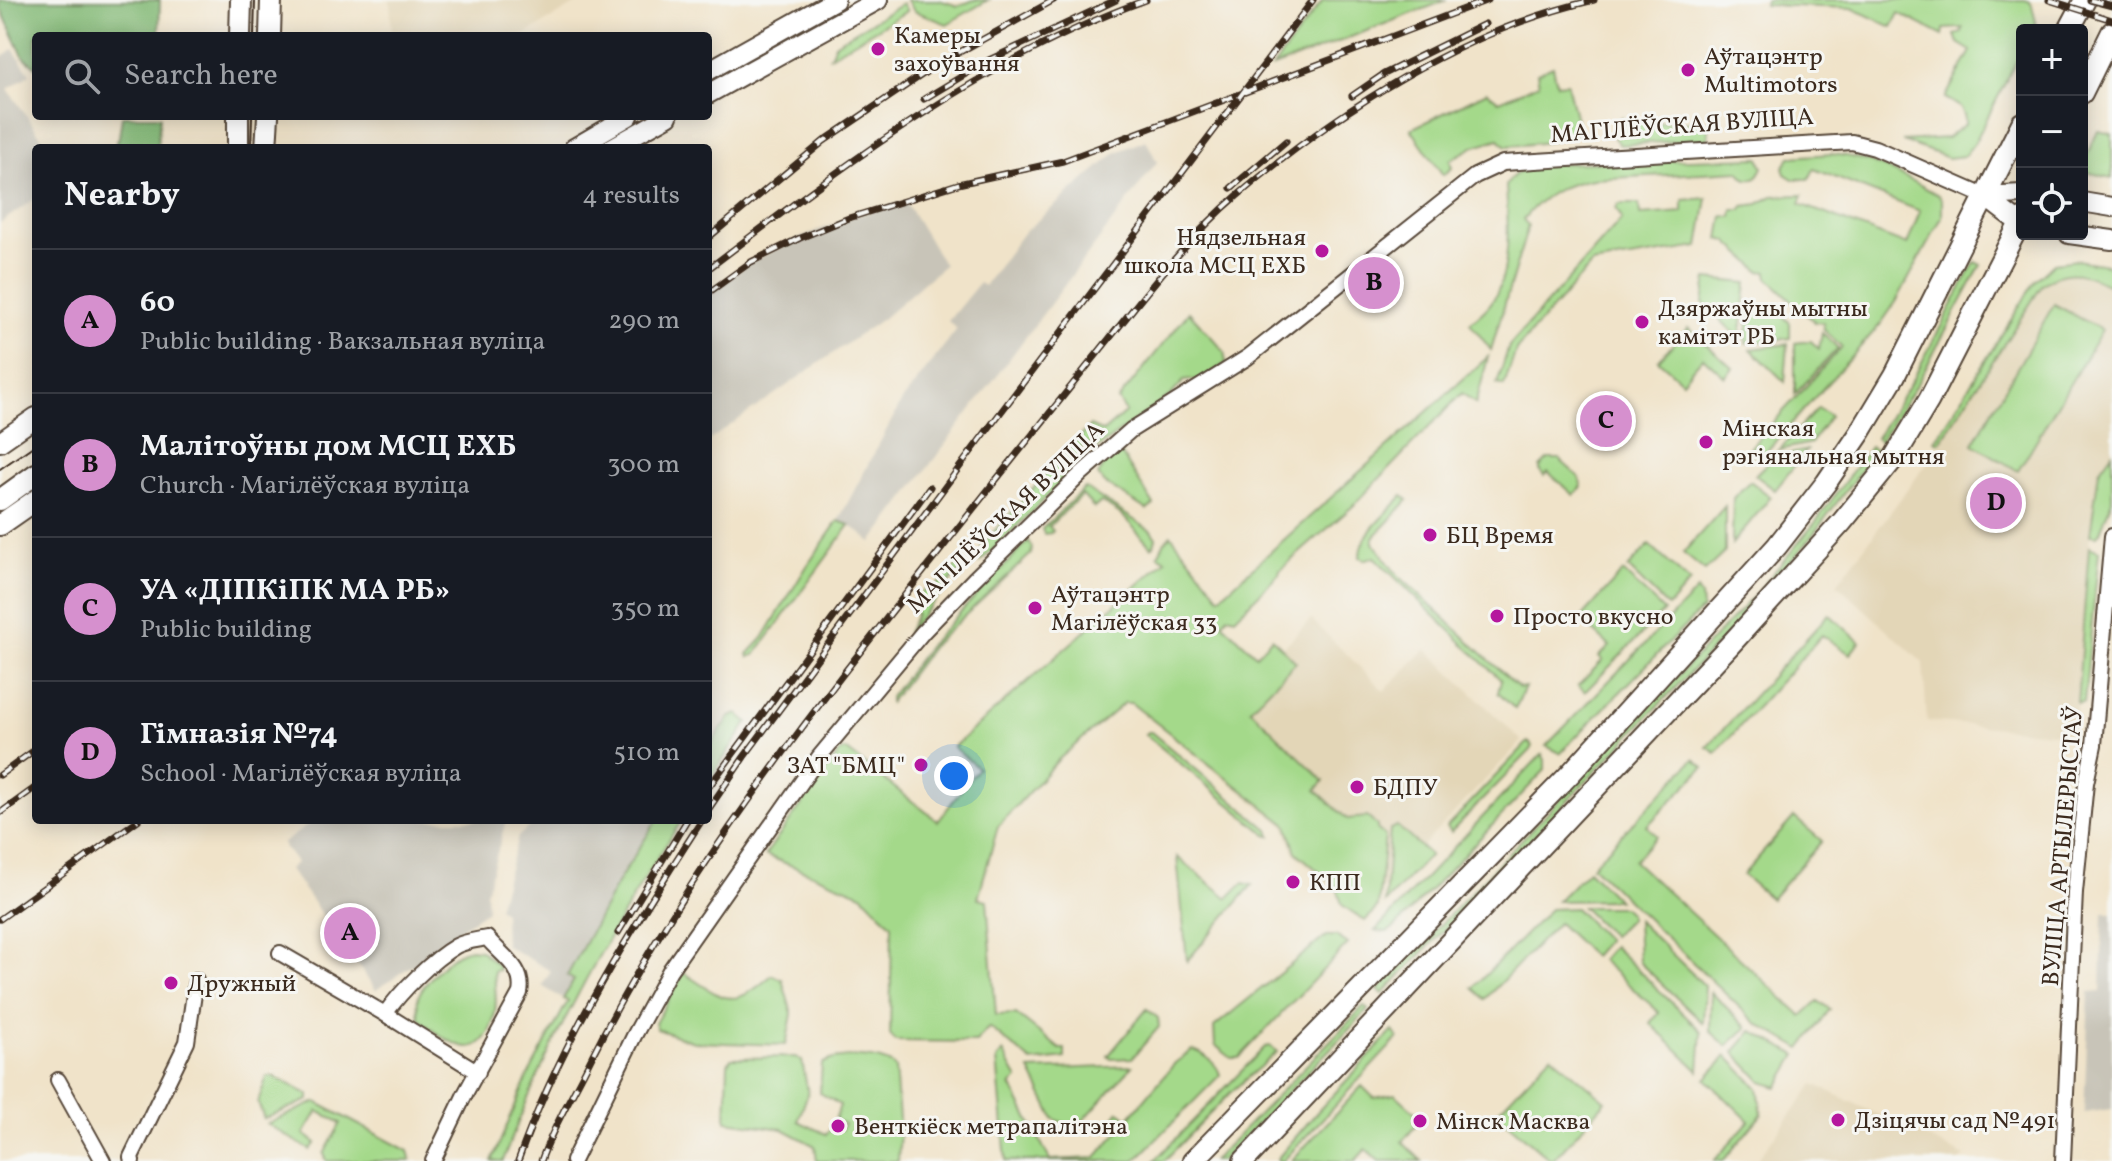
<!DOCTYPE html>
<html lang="en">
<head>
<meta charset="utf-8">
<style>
  body { margin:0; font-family:Vollkorn,serif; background:#20242c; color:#f1f3f6 }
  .controls { position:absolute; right:24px; top:24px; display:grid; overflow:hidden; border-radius:8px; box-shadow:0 4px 20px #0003 }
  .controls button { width:72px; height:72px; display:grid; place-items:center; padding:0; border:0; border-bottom:2px solid #363941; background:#171b24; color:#f1f3f6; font:40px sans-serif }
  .you { position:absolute; left:954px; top:776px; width:28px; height:28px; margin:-20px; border:6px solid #fff; border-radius:50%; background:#1a73e8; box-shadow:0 0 0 12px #1a73e833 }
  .badge { display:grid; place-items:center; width:52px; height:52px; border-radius:50%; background:#d690ce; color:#111; font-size:26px; font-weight:700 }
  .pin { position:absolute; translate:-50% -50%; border:4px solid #fff; box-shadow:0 2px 8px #0006 }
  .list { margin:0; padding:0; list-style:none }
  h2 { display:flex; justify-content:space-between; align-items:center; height:104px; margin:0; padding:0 32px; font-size:34px }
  h2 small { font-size:26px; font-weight:400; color:#9ea1a6 }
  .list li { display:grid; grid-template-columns:52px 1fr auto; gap:24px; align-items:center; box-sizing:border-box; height:144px; padding:0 32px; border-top:2px solid #363941 }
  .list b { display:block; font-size:30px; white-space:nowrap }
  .list p { margin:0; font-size:26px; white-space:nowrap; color:#9ea1a6 }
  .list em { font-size:26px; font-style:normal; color:#9ea1a6 }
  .icon { flex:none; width:44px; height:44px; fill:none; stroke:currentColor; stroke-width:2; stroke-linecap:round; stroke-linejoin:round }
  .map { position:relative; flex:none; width:2112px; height:1161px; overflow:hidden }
  .search { position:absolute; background:#171b24; box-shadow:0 4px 20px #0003; left:32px; top:32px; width:680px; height:88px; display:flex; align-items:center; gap:20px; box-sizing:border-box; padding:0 28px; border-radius:8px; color:#9ea1a6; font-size:30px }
  .panel { position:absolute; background:#171b24; box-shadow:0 4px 20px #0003; left:32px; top:144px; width:680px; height:680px; border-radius:8px }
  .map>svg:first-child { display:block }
</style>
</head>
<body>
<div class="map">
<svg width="2112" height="1161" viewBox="0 0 2112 1161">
  <rect width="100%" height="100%" fill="#f6f6f2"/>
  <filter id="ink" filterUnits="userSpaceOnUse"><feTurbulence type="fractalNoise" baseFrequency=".0125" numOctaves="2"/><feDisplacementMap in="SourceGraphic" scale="16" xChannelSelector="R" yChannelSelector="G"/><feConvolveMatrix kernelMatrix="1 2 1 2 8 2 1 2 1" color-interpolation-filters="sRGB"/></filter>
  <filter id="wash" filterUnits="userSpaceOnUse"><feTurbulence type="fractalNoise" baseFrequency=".006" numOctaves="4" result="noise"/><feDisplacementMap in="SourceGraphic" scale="32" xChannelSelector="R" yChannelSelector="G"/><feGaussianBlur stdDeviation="1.8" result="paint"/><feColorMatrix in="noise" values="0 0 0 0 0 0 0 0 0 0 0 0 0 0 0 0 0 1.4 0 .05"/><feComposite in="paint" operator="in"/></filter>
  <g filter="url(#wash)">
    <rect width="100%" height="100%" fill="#f0e3c9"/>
    <!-- built -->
    <path fill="#e3d6b7" d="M390 0H583L523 36H392Z
      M2074 273 2112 286V453L2099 471 2090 535 2074 735 1927 721 1923 663 1837 584 1930 459 2043 284 2056 274Z
      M1311 619 1384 691 1426 649 1522 741 1360 912 1294 853 1284 826 1185 748Z
      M1814 1084 1965 1156 1960 1161H1756Z"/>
    <!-- industrial -->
    <path fill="#c8c4b8" d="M13 49 30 74 8 89 49 148H36V198L0 223V58Z
      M1146 140 1157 162 872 542 850 525 838 521 902 401 957 329 948 321 979 283 984 286 1023 233 1117 152Z
      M905 201 944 265 882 319 708 441V293L751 262 799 238 849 218Z
      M315 820H506L486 893 487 910 434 948 436 954 418 968 412 965 376 990 289 869 296 863 282 844Z
      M536 820H657L568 976 574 980 563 999 542 986 551 971 505 945 504 912 498 908 518 837Z
      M2103 913H2112V1109L2084 1113 2089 992 2101 991Z"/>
    <!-- green -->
    <path fill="#a4d98a" stroke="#708254" stroke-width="2" d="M907 0H939L958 6 974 0H988L947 24 914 11Z
      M1323 0H1447L1273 67Z
      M1766 0H2025L2031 2 2036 22 2032 30H2022V50L1975 142 1964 156 1948 158 1902 141 1947 138 1965 124C1966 109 1957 104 1945 98L1971 51 1958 43 1955 35 1962 33 1963 28 1944 29 1943 36 1899 13 1892 27 1852 8 1765 5Z
      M902 4 907 11 830 56 835 44 842 39Z
      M1553 66 1557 84 1567 83 1579 133C1556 143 1531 144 1506 146L1499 139 1475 146 1450 160 1452 168 1443 175 1411 129 1487 92 1499 101 1539 84 1537 73Z
      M1622 117 1623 122 1708 123V139L1620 145 1614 138V122Z
      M2098 131 2112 134V178L2082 171V165Z
      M1831 154C1869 156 1906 177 1938 195L1942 200V217L1896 302 1880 325 1765 453 1750 455 1749 449 1842 347 1824 330 1823 323 1815 322 1768 278 1767 272 1760 271 1727 241 1719 239 1723 216 1732 217 1733 210H1742L1743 206 1758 204 1773 196 1803 195 1800 204 1907 245 1920 211 1814 169 1809 179H1793L1785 174 1783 168 1790 157Z
      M1759 158 1763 167C1759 176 1756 180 1746 179L1739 171 1593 179C1562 184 1542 196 1523 219L1528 226 1491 350 1470 323C1478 316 1488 309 1493 300 1512 269 1508 220 1506 186 1515 169 1529 167 1547 164Z
      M1707 198 1699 247 1592 264 1516 350 1504 386 1497 384 1509 346 1622 219 1616 208 1619 204H1639L1640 215 1683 212V200Z
      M2077 260 2112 266V286C2086 274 2067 266 2043 284L1940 442 1935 441 2036 280 2054 263Z
      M1975 262 1981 265 1918 382 1880 441 1876 438 1913 379Z
      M1707 279 1747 283 1740 339 1703 303Z
      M2054 304 2102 330 2018 471 1973 444Z
      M1772 305 1790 323V338L1746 343 1750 307Z
      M1189 312 1224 351 1226 363 1202 379 1184 381 1171 395 1096 449 1086 442 1079 450 1087 458 980 562 982 545 1090 426 1103 432 1126 412 1118 400Z
      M1688 328 1733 368 1725 377 1703 357 1682 381 1658 360Z
      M1822 333 1838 348 1795 394V343L1811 341 1819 349Z
      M1788 344 1785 382 1751 349Z
      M1488 357 1476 404 1462 393 1353 506 1280 570 1279 574 1235 618 1228 616 1222 623 1256 655 1272 638 1296 662 1250 709 1324 781 1316 790 1347 819 1367 817 1377 825V829L1385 836 1378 907 1365 921 1342 905 1337 887 1296 852 1287 825 1131 703H1124L1059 759 998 826 978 898 987 900 996 1015 1016 1014 1060 1049H1065V1058L1032 1062 989 1027 976 1042 895 1041 890 1034 892 925 862 894 765 855 840 752 846 750 938 821 978 768 953 747 1166 560 1158 555 1165 541 1171 535 1220 597Z
      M1818 408 1830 416 1811 443 1779 450Z
      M1870 447 1876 450 1808 541 1742 618 1383 994 1378 990 1756 594 1815 523Z
      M1119 450 1154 505 1147 510 1104 483 1098 475 1107 459Z
      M1807 450 1775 490 1755 475 1772 458Z
      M2112 453V500L2100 532 2097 536 2090 535 2099 471Z
      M1548 459H1559L1579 477 1582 487 1574 495 1548 472 1544 476 1540 471V467Z
      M1750 481 1771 497 1732 544 1733 498Z
      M1085 488 1151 531 1156 538 1154 545 1151 547 1122 515 1101 502 1094 508 1082 495 1049 526 1053 531 1051 533 1044 534 1042 529Z
      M1403 496 1408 500 1373 538V543C1384 554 1388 565 1398 575L1519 688 1525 687 1515 709 1498 693 1501 680 1374 557 1366 560 1360 557C1359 534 1389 512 1403 496Z
      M1725 506V552L1705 571 1683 553Z
      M838 521 850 525 755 655 749 657 748 654 763 638 807 566Z
      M1028 541 1032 548 1031 554 933 645 890 702V697L932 642Z
      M1649 545 1690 582 1668 607 1628 568Z
      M2089 547 2099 551 2084 702 2077 703Z
      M958 564 962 568 907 633 916 614 912 605 924 590H933Z
      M1623 572 1664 611 1585 692 1578 686 1603 660 1599 657 1610 646 1580 619Z
      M1697 590 1701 596 1702 609 1560 753 1546 746Z
      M1829 614 1860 642 1850 654 1822 635 1716 753 1707 747Z
      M738 714 748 722 708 782V748L730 717Z
      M1148 732H1151L1269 830 1271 836H1268L1145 734Z
      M1528 742 1533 746 1531 750 1451 832 1447 827Z
      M1542 754 1545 760V770L1395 927 1387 932 1375 931Z
      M1694 759 1704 767 1647 826 1657 836 1634 861 1802 1016 1818 1001 1830 1009 1801 1049 1755 1022 1592 866Z
      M1794 817 1822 841 1771 899 1743 875Z
      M657 820H682C612 926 547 1041 503 1161H492L528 1076 568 1001 563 999 574 980 567 976 619 880Z
      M1397 826 1430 855 1385 903 1390 829Z
      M1177 857 1228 898 1243 883 1252 885 1187 961Z
      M1588 870 1618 900 1557 901Z
      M1582 907H1623L1629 913V919L1612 936Z
      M1575 908 1607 940 1593 956 1558 923 1485 999 1473 988 1550 909Z
      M1637 920 1705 986 1703 1023 1639 962Z
      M1326 936H1336L1348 944 1239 1058H1231L1215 1045 1214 1027Z
      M1613 946 1702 1032 1699 1071 1650 1023 1659 1012 1601 960Z
      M470 949 480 950 498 965 499 970 494 971C495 987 498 1005 493 1021 482 1056 462 1051 437 1033 431 1029 422 1024 419 1017 418 1013 417 1003 418 998 420 988 429 981 435 973 446 962 454 952 470 949Z
      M684 973C725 1000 731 1011 772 975L782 979 792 1014 786 1045 694 1042 657 1029 655 1023Z
      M1711 992 1747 1028 1727 1046 1710 1031Z
      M1364 1006 1368 1010 1221 1161H1213Z
      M1147 1009 1158 1018 1159 1027 1132 1058 1111 1059 1108 1056Z
      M1393 1031 1398 1038 1283 1161H1279L1277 1159 1318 1111Z
      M1752 1031 1797 1055 1778 1087 1762 1082 1734 1052Z
      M1271 1046 1277 1052 1232 1091 1164 1161H1154L1265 1047Z
      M1192 1050C1202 1051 1218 1065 1220 1075L1135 1161H1006L997 1059 1003 1052 1018 1079 1011 1085 1050 1160 1095 1158 1120 1130 1111 1122 1119 1111 1128 1119 1175 1063Z
      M1551 1055 1606 1101 1552 1161 1496 1113Z
      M1727 1056 1758 1088 1762 1114 1723 1161H1714L1749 1121 1706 1079Z
      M795 1057 802 1061 808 1093 798 1121 826 1134 831 1128 841 1130 844 1124 835 1120 840 1105 820 1093 822 1064C834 1054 884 1054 895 1068L900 1131 898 1161H817L815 1146 783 1129 726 1121 728 1064 731 1058Z
      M1132 1066 1082 1122 1071 1126 1054 1119 1030 1070Z
      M274 1076 309 1095V1100L264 1119 258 1102 267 1077Z
      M1362 1086 1374 1098 1395 1094 1422 1118 1402 1142 1422 1161H1379L1366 1149 1355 1161H1291Z
      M316 1102 408 1151 411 1161H327L324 1154 341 1123 318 1111 304 1134 316 1143 310 1150 267 1124Z"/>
    <!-- forest -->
    <path fill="#83b976" stroke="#5f724a" stroke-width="2" d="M0 0H160L159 36H36V67L23 56 0 7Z
      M122 116H160L157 148H114L119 137Z"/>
  </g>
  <g filter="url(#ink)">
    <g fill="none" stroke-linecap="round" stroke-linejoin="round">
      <!-- street casing -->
      <g stroke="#564638" stroke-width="18">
        <path id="street" d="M280 953 385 1014 478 1072
          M385 1014C401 991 432 960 456 946 465 941 477 940 487 938 502 956 525 968 520 993L466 1092 433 1161
          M58 1080 103 1161
          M132 1161 131 1157 187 1042 196 980
          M573 1161 634 1036 670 970 819 757 923 632 974 579 1081 474 1131 430 1248 357 1475 176 1503 163 1852 142 1875 148 1984 196
          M2063 1161 2075 892 2086 783 2094 745 2112 536"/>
      </g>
      <!-- secondary casing -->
      <g stroke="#564638" stroke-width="22">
        <path id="secondary" d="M708 71 835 0
          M708 94 878 0
          M574 148 629 116
          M611 148 668 116
          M1984 196 2022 225
          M1984 196 2022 194
          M2082 202 2112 207
          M2069 234 2112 240
          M0 442 36 417"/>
      </g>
      <!-- primary casing -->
      <g stroke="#564638" stroke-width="24">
        <path id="primary" d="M2069 30 2085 0
          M240 36 241 0
          M270 36 271 0
          M2082 93 2112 32
          M238 148V116
          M266 148 268 116
          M0 500 36 474
          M0 525 36 500
          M1193 1161 1570 774 1777 546 1826 483 1860 433 1895 375 2022 123
          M1244 1161 1730 645 1842 522 1894 458 1929 400 2022 219"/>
      </g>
      <!-- street -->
      <use href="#street" stroke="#fff" stroke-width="14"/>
      <!-- secondary -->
      <use href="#secondary" stroke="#fff" stroke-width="18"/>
      <!-- primary -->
      <use href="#primary" stroke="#fff" stroke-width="20"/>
      <!-- tram -->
      <path stroke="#3b2a1e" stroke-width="2" d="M254 36 255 0
        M251 148 252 116
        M0 469 36 444"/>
      <!-- rail casing -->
      <g stroke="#3b2a1e" stroke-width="7">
        <path id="rail" d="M2049 0 2112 20
          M2090 0 2112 6
          M1352 96 1384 74 1485 24
          M924 99 989 60 1116 0
          M1231 188 1286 141
          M708 238 824 141 938 64 1054 0
          M708 269C844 165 983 59 1146 0
          M708 293 751 262 800 238 849 218 958 184 1063 161 1488 0
          M0 775 36 749
          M708 788 930 487
          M708 810 744 757 979 441 1313 0
          M0 813 36 787
          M0 919 138 820
          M618 933 687 820
          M518 1161C561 1040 632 928 702 820
          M541 1161C553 1126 574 1093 590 1060 695 850 848 668 992 485 1032 435 1072 385 1113 334 1151 287 1190 236 1237 196 1338 110 1463 30 1594 0"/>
      </g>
      <!-- rail -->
      <use href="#rail" stroke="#f6f6f2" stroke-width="4" stroke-dasharray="12" stroke-linecap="butt"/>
    </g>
  </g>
  <!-- markers -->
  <g fill="#b5179e" stroke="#f6f6f2" stroke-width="3">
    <circle cx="878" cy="49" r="8"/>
    <circle cx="1688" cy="70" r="8"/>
    <circle cx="1322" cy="251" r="8"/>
    <circle cx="1642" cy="322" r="8"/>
    <circle cx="1706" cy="442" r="8"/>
    <circle cx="1430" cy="535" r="8"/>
    <circle cx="1035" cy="608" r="8"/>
    <circle cx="1497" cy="616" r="8"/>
    <circle cx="921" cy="765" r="8"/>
    <circle cx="1357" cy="787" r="8"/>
    <circle cx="1293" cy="882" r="8"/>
    <circle cx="171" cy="983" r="8"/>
    <circle cx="1838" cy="1120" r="8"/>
    <circle cx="1420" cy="1121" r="8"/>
    <circle cx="838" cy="1126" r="8"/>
  </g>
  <g text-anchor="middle" stroke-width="6" stroke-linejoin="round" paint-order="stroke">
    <!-- poi labels -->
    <g font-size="24" fill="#3b2a1e" stroke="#f6f6f2" text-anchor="start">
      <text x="894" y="43">Камеры<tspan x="894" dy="28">захоўвання</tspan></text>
      <text x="1704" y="64">Аўтацэнтр<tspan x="1704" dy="28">Multimotors</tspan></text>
      <text x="1306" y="245" text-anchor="end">Нядзельная<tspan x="1306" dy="28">школа МСЦ ЕХБ</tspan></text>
      <text x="1658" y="316">Дзяржаўны мытны<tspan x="1658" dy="28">камітэт РБ</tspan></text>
      <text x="1722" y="436">Мінская<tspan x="1722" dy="28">рэгіянальная мытня</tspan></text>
      <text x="1446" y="543">БЦ Время</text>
      <text x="1051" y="602">Аўтацэнтр<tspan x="1051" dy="28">Магілёўская 33</tspan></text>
      <text x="1513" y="624">Просто вкусно</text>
      <text x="905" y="773" text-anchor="end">ЗАТ "БМЦ"</text>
      <text x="1373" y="795">БДПУ</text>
      <text x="1309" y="890">КПП</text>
      <text x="187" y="991">Дружный</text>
      <text x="1854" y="1128">Дзіцячы сад №491</text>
      <text x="1436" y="1129">Мінск Масква</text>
      <text x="854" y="1134">Венткіёск метрапалітэна</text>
    </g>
    <!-- street labels -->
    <g font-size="24" fill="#3b2a1e" stroke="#f6f6f2">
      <text transform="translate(1682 125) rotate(-4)" y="8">МАГІЛЁЎСКАЯ ВУЛІЦА</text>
      <text transform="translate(1005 517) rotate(-44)" y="8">МАГІЛЁЎСКАЯ ВУЛІЦА</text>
      <text transform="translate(2062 846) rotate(-85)" y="8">ВУЛІЦА АРТЫЛЕРЫСТАЎ</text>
    </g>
  </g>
</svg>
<div class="controls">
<button>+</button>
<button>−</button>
<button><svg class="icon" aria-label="locate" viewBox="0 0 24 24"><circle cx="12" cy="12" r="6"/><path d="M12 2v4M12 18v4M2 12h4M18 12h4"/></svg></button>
</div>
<div class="you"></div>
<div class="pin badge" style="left:350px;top:933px">A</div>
<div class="pin badge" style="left:1374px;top:283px">B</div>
<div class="pin badge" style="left:1606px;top:421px">C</div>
<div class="pin badge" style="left:1996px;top:503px">D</div>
<div class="search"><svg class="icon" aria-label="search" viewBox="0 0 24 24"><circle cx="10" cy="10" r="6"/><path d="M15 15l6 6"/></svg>Search here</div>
<section class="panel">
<h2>Nearby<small>4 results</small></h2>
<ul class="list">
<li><span class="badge">A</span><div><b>60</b><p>Public building · Вакзальная вуліца</p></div><em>290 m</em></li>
<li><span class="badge">B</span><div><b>Малітоўны дом МСЦ ЕХБ</b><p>Church · Магілёўская вуліца</p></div><em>300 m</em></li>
<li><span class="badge">C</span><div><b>УА «ДІПКіПК МА РБ»</b><p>Public building</p></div><em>350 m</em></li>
<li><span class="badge">D</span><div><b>Гімназія №74</b><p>School · Магілёўская вуліца</p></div><em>510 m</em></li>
</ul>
</section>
</div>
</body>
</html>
